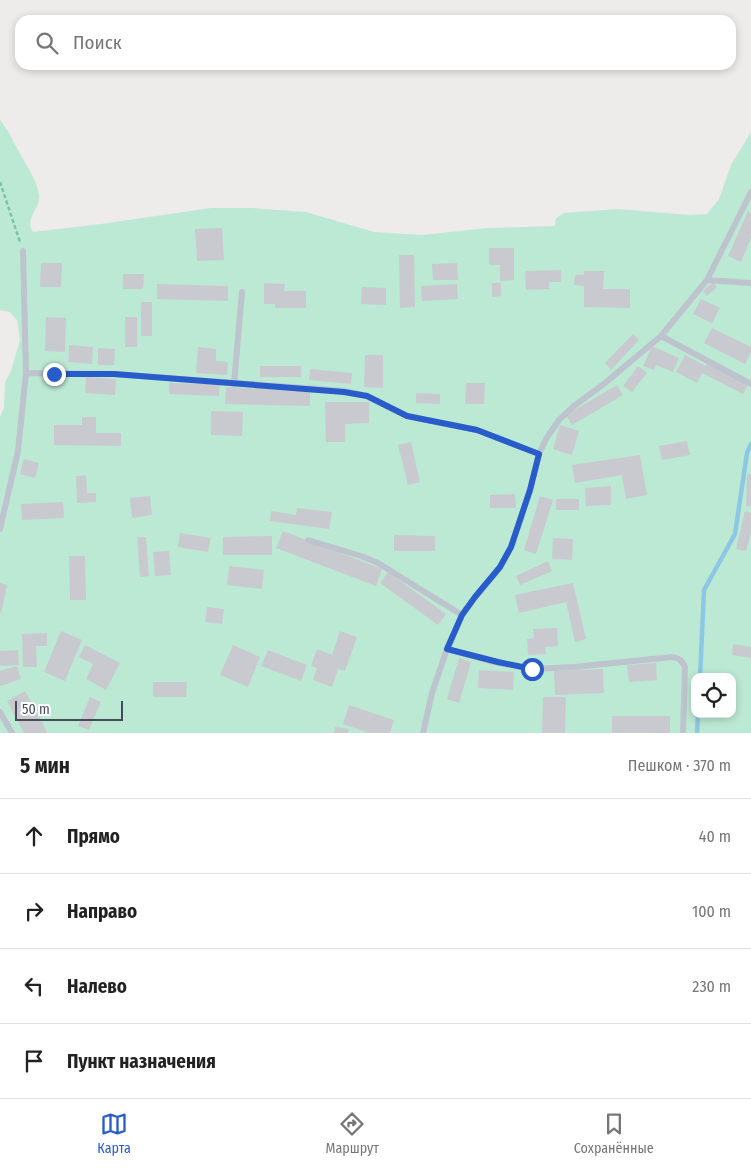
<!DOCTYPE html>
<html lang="ru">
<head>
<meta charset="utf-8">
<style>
  body { margin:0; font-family:"Fira Sans Condensed",sans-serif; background:#f6f6f6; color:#222 }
  .controls { position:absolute; right:15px; bottom:15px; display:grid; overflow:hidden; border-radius:10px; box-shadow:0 2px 8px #0003 }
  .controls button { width:45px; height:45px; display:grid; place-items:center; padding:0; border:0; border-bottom:1px solid #e0e0e0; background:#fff; color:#222; font:25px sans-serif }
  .scale { position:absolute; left:15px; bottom:12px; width:108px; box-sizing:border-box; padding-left:5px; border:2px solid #454c57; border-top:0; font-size:14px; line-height:18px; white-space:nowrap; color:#454c57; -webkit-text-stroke:4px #fff; paint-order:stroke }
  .stop { position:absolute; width:15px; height:15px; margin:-11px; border:4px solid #285ccb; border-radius:50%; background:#fff }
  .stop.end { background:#285ccb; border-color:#fff; box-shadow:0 1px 5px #0008 }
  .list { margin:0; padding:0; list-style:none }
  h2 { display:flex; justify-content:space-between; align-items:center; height:65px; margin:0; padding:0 20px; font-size:21px }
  h2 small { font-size:16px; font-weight:400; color:#767676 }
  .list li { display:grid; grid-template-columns:32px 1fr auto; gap:15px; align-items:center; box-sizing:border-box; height:75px; padding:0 20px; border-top:1px solid #e0e0e0 }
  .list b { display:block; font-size:19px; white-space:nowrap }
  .list em { font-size:16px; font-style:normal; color:#767676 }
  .icon { flex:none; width:28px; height:28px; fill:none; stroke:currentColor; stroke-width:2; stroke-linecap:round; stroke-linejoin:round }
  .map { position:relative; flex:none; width:751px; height:733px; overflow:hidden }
  .search { position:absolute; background:#fff; box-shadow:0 2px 8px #0003; left:15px; right:15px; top:15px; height:55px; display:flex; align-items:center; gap:12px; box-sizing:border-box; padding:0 18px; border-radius:15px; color:#767676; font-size:19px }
  .sheet { height:365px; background:#fff }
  nav { display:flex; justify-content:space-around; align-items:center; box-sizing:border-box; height:70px; border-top:1px solid #e0e0e0; background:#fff; font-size:14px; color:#767676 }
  nav a { display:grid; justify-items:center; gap:2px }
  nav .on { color:#285ccb }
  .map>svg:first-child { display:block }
</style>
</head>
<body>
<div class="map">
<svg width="751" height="733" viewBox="0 0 751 733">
  <rect width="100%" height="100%" fill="#eeebeb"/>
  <!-- green -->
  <path fill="#bce9d3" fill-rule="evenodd" d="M0 120C8 129 12 139 18 150 25 164 38 180 39 196 40 209 24 219 33 232L101 224 211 208H252L306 212 374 232 422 235 488 228 555 226 556 218 564 213 618 209 689 215 707 214 719 199 731 165 751 132V733H0V417L4 408 5 382 11 371 20 340 17 320 10 312 0 310ZM695 677H732V714H695Z"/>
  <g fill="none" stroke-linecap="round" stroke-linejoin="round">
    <!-- stream -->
    <path stroke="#8cc7e3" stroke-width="4.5" d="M700 677 704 590 735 534 747 453 751 444
      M697 733 698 714"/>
  </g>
  <!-- building -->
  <path fill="#c8cad0" d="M748 211 751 213V238L741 262 728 256Z
    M222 228 224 260 197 261 195 229Z
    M489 248H514V280L500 281V265H489Z
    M399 255H414L415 307 400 308Z
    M41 263H62L61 287H40Z
    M457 263 458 280H433L432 264Z
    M561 270V282H549V289L526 290 525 271Z
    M584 271H604L603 289H630V308L584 307V286L574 285 575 275H584Z
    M123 274H144L143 289H123Z
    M713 282 717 287 707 296 703 291Z
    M264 283 285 284 284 291H306V308H275V304H264Z
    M492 283H501V296L492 297Z
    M157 284 228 286V301L157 299Z
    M457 284 458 299 422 301 421 286Z
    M362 287 386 288V305L361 304Z
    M701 299 720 308 712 323 693 314Z
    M141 302H152V336H141Z
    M46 317 66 318 65 352 45 351Z
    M125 317H137V347H125Z
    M712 328 751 347V352L745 364 704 343Z
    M633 334 639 340 611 370 605 363Z
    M69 345 93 347 92 364 68 362Z
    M652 346 679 358 673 372 656 365 654 370 643 366Z
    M198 347 216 349V361L228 362 227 375 196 373Z
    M98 348 115 349 114 365H98Z
    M365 355H383V388L364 387Z
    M685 355 706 366 707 363 748 384 743 394 702 373 697 383 676 372Z
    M260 366H301V377H260Z
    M638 366 647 373 632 392 623 386Z
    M310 369 352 373 351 384 309 380Z
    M86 377 116 379 115 395 85 393Z
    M169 383 220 384 219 396 169 394Z
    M466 383H485L484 404H465Z
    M617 385 623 395 572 425 566 415Z
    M226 387 310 390V406L225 404Z
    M416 393 440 394V404L416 403Z
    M325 402H369V423L345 424V442H326Z
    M211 411 243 412 242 436 211 435Z
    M82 417H96V433H121V446L54 445V425H82Z
    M560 425 579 431 572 455 553 449Z
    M687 441 690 455 662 460 659 446Z
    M411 442 420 482 408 485 398 445Z
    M640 455 647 495 626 499 622 475 575 483 572 465Z
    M24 459 39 463 35 478 20 474Z
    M747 474H751V506H746Z
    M86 475 87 493H96V502L77 503 76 476Z
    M611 486V505L586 506 585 488Z
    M515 494 516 508H490V495Z
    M150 496 152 515 132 518 130 498Z
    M540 496 553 500 536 554 524 550Z
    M556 499H579V510H556Z
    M63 502 64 518 22 520 21 504Z
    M297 508 332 512 329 529 270 521 271 511 296 515Z
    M745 511 751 513V532L746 551 736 549Z
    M283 531 382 569 376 586 276 548Z
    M180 533 211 538 208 552 178 547Z
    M394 535 435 536V551H394Z
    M272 536V555H223V537Z
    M137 537H146L149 576 140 577Z
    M553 538 573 539 572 560 552 559Z
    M169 551 171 575 155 576 153 552Z
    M69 556H85L86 600H70Z
    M548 561 552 571 520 585 516 576Z
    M229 566 264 570 262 589 227 585Z
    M388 572 446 614 438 625 380 583Z
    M0 583 7 585 1 613H0Z
    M573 583 586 639 575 642 566 602 519 613 515 595Z
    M207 607 224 609 222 624 205 622Z
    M557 628 558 646 545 647 546 654 528 655 527 639 534 638 533 629Z
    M61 631 82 640 65 681 44 672Z
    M340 631 357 637 345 671 338 669 332 687 313 680 317 668 311 666 317 649 332 655Z
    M47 633V646H36L37 667H23L22 634Z
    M733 644 751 647V658L732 655Z
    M85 645 120 663 106 690 86 679 93 664 79 657Z
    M233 645 260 657 248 687 220 675Z
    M18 650 19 665 0 666V651Z
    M268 650 307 665 301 681 261 666Z
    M459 658 471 662 459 703 447 699Z
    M656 663 657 680 629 682 627 665Z
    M17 666 21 679 0 686V671Z
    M603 669 604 693 555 695 554 671Z
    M479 670 514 672 513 690 478 688Z
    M153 682H187L186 697H153Z
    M25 691 41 720 47 733H24L7 701Z
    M90 697 101 702 89 730 78 726Z
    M543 697H566L565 733H542Z
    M349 705 394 720 390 733H369L343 724Z
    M612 716H670V733H612Z
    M335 727 349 729 348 733H334Z"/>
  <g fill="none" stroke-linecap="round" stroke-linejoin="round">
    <!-- path -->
    <path stroke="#77c4a7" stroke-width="2.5" stroke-dasharray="4 2.5" stroke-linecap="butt" d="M0 182 20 242"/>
    <!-- lane -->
    <path stroke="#bdc4cd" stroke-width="6" d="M23 251 26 373
      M707 280 751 283
      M661 336 751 384
      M234 384 242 292
      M0 529 18 451 26 373 114 374 344 391 367 396 407 416 477 430 539 454
      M308 540 361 556 378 563 462 615 447 649 432 693 423 733
      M462 615 475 597 500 567 511 547 530 490 539 454 546 439 559 420 574 406 605 383 661 336 707 280 751 192
      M447 649 498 663 532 669 574 667 672 657C679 658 682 660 685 667L683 733
      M0 712 12 733"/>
  </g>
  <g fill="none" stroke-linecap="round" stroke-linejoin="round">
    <!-- route -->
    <path stroke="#285ccb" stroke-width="6" d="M54 374H114L344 392 367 396 407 416 477 430 539 454 530 490 511 547 500 567 475 597 462 615 447 649 498 662 532 669"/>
  </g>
</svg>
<div class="controls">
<button><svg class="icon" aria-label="locate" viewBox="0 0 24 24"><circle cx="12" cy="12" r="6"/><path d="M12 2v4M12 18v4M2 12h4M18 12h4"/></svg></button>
</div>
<div class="scale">50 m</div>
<div class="stop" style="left:532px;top:669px"></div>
<div class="stop end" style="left:54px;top:374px"></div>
<div class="search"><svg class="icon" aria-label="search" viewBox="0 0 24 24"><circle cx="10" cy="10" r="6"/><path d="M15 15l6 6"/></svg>Поиск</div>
</div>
<section class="sheet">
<h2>5 мин<small>Пешком · 370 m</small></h2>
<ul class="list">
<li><svg class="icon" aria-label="ahead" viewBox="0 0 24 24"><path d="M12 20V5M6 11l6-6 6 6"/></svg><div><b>Прямо</b></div><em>40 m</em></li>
<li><svg class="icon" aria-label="right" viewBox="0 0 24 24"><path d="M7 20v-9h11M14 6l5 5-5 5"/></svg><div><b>Направо</b></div><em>100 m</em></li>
<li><svg class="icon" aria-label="left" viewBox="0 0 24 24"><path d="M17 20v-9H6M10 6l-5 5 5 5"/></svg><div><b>Налево</b></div><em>230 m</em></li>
<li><svg class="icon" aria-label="arrive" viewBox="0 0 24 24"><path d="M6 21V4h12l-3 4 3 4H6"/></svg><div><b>Пункт назначения</b></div></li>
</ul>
</section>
<nav>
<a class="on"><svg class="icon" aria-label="map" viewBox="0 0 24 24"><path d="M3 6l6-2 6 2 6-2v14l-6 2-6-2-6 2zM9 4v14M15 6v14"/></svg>Карта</a>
<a><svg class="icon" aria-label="directions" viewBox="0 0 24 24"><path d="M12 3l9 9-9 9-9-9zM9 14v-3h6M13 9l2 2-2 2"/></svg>Маршрут</a>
<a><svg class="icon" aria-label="saved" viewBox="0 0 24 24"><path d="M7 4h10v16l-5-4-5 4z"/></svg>Сохранённые</a>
</nav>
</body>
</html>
